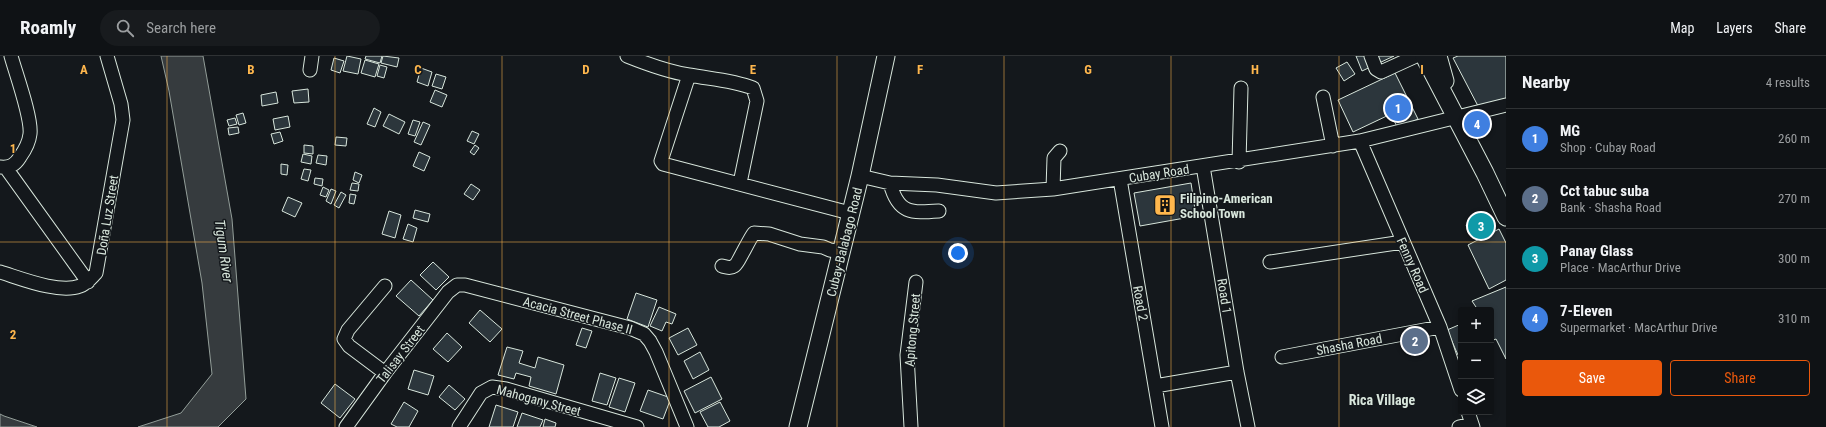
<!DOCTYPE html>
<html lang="en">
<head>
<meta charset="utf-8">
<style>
  body { margin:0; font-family:"Roboto Condensed",sans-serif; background:#181b1e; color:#f1f3f6 }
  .controls { position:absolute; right:12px; bottom:12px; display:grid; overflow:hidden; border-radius:4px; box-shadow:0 2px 6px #0003 }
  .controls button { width:36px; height:36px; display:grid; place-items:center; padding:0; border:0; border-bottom:1px solid #2f3234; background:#0f1215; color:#f1f3f6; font:20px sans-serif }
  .you { position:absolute; left:958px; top:197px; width:14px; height:14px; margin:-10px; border:3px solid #fff; border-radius:50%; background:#1a73e8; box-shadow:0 0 0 6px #1a73e833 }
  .badge { display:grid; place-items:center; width:26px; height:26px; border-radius:50%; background:#ea580c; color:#fff; font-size:13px; font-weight:700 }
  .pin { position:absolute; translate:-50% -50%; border:2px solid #fff; box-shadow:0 1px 4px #0006 }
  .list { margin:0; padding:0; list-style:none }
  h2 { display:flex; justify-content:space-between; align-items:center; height:52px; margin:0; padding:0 16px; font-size:17px }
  h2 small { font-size:13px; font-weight:400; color:#9b9ea0 }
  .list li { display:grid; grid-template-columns:26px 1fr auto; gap:12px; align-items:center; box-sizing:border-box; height:60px; padding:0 16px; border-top:1px solid #2f3234 }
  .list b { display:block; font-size:15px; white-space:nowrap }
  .list p { margin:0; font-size:13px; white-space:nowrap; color:#9b9ea0 }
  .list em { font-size:13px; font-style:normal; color:#9b9ea0 }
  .actions { display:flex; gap:8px; padding:12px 16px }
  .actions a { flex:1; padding:9px 0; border:1px solid #ea580c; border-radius:4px; text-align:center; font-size:14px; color:#ea580c }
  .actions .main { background:#ea580c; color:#fff }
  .icon { flex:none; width:22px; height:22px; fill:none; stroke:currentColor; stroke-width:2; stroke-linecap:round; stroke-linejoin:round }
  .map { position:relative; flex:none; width:1506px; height:371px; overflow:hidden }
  header { display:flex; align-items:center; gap:24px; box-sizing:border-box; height:56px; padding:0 20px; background:#0f1215; border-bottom:1px solid #2f3234 }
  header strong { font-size:19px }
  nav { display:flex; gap:22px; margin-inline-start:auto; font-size:14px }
  .search { width:280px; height:36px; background:#181b1e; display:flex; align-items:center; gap:10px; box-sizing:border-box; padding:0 14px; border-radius:22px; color:#9b9ea0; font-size:15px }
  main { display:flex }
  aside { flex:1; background:#0f1215 }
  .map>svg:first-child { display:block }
</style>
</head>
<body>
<header>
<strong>Roamly</strong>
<div class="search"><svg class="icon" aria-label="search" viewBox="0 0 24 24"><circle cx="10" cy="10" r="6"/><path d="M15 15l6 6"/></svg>Search here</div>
<nav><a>Map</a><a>Layers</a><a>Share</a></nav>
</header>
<main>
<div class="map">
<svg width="1506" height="371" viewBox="0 0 1506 371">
  <rect width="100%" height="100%" fill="#14181c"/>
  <!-- water -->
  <path fill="#363b3e" stroke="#939e99" d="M161 0H203L232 163 246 343 218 371H138L181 357 212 318 202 227 169 35Z
    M0 358 4 360 37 371H0Z"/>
  <!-- building -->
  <path fill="#2c363c" stroke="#d8e6dc" d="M347 0 361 3 358 18 343 15Z
    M366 0H382L380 7 365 3Z
    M383 0 399 2 397 11 381 7Z
    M1356 0H1394L1362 15Z
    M1458 0H1506V44L1478 50 1453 2Z
    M334 2 344 5 340 17 331 14Z
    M365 4 379 8 375 21 361 17Z
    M1347 6 1355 18 1344 25 1336 12Z
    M380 9 387 11 384 22 377 20Z
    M421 12 432 16 428 30 417 26Z
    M1395 17 1418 63 1398 73 1391 58 1353 76 1338 44Z
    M436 18 446 21 442 33 432 30Z
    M308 33 309 46 294 47 292 35Z
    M435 34 447 39 442 51 430 46Z
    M276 36 278 47 262 50 261 39Z
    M374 52 381 56 375 71 367 68Z
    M243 57 246 67 239 69 236 59Z
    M389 58 405 66 399 78 383 70Z
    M288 60 290 71 275 74 273 63Z
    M235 62 237 68 229 70 227 64Z
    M413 64 420 66 415 80 408 78Z
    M423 66 430 69 421 89 414 86Z
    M238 71 239 77 229 79 228 72Z
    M472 75 479 78 474 88 467 85Z
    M280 76 283 85 274 88 271 78Z
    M336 81 347 82 346 90 335 89Z
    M304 89 313 90V98L304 97Z
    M475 89 479 92 474 99 470 96Z
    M419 96 430 101 424 115 413 110Z
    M303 98 312 100 311 108 301 106Z
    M318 99 327 100 326 109 316 107Z
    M281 108 288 109 287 119 281 118Z
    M304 113 311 114 308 125 301 123Z
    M355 116 362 119 359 127 353 124Z
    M315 122 323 123 322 130 314 128Z
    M352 127 359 128 358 135 350 134Z
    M1191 127 1196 160 1140 170 1134 137Z
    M471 128 480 134 473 144 464 138Z
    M323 131 329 134 326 141 320 139Z
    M331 133 336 135 331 148 326 145Z
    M341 136 346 139 339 152 334 149Z
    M350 138 356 139 354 148 349 147Z
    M288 141 302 147 295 161 282 155Z
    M415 154 430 158 428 166 413 162Z
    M389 155 401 159 395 182 382 178Z
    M1490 159 1495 170 1472 180 1466 169Z
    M408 168 417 172 413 186 403 183Z
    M1499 173 1506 187V224L1489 233 1468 189Z
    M433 206 449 221 436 234 420 219Z
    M411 224 433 244 419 260 396 240Z
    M1506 231V303L1496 283 1491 285V254H1478L1472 245Z
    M636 237 657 244 648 271 627 263Z
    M659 251 676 258 672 268 666 266 662 275 650 270Z
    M480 254 502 273 490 286 469 267Z
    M1461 268V298L1458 299 1447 274Z
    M582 272 592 275 586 292 576 289Z
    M688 272 697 289 678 299 669 282Z
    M447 277 462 291 448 306 433 293Z
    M507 291 523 295 519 307 535 312 538 301 564 309 556 338 529 330 531 321 516 317 514 323 498 319Z
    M700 296 709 314 693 323 684 305Z
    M414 314 434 320 428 339 408 333Z
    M600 317 616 322 607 349 592 345Z
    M711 321 722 343 695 357 684 335Z
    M619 322 635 327 625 356 609 351Z
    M335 328 355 343 340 362 321 347Z
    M449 329 465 343 455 354 439 341Z
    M648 334 671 342 663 363 640 355Z
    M404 346 418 355 409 371H397L391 368Z
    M720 346 730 365 719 371H708L700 356Z
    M496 349 518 356 513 371H489Z
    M522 357 543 364 540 371H517Z
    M545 363 556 367 555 371H543Z"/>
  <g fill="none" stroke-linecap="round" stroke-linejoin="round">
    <!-- minor casing -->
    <g stroke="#d8e6dc" stroke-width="15">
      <path id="minor" d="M627 0C647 8 669 16 689 19 711 23 732 24 753 32L757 45 740 127
        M1371 0 1376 13 1381 16 1416 0
        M310 14 312 0
        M689 19 661 105 663 108 850 157
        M1323 41 1333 90
        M1360 85 1440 271 1461 334
        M1239 106 1241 32
        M1203 110 1237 316 1248 371
        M0 111C10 112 15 109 20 101 25 94 29 87 30 78 32 62 16 18 11 0
        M6 112 88 226
        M860 120 890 127 937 129 996 137 1053 133 1360 85 1506 49
        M1120 123 1162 371
        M890 127C898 158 911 157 939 155
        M1053 133 1054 102 1060 95
        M1270 206 1403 186
        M722 210C726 211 730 213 734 210 738 208 749 183 754 177L769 178 800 188 823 191 830 194 842 196
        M0 216C20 222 59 238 80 230 87 228 91 222 96 217L123 64 121 48 107 0
        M385 230 348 274 344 283 349 290 385 317
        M1282 301 1440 271
        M1155 330 1237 316
        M1468 356 1473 371
        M346 371 385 317 448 236 457 229H465L630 272 644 278 650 285 656 296 687 371
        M459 371 481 337 492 331 506 333 637 371
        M911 371 907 299 916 226
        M1459 371 1472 368"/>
    </g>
    <!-- major casing -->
    <g stroke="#d8e6dc" stroke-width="19">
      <path id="major" d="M1424 0 1485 117 1506 161
        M1438 0 1445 25
        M798 371 860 120 886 0"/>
    </g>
    <!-- minor -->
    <use href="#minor" stroke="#14181c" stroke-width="13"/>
    <!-- major -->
    <use href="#major" stroke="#14181c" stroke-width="17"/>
  </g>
  <!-- grid -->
  <path fill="none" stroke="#ffb74d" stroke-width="1" stroke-opacity="0.55" d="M167 0V371M335 0V371M502 0V371M669 0V371M837 0V371M1004 0V371M1171 0V371M1339 0V371M0 186H1506"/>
  <!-- icons -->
  <defs>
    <g id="building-square" transform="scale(1.15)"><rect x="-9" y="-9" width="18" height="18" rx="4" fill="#ffb74d" stroke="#14181c"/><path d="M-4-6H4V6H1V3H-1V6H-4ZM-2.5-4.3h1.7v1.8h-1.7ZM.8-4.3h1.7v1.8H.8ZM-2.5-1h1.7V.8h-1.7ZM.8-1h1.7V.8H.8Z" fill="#111"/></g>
  </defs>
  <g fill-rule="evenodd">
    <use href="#building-square" x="1165" y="149"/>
  </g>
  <g text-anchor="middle" stroke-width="3" stroke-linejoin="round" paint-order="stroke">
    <!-- street labels -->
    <g font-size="13" fill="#d8e6dc" stroke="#14181c">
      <text transform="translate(1159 117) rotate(-9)" y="5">Cubay Road</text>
      <text transform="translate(107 159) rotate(-81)" y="5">Doña Luz Street</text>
      <text transform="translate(844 186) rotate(-76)" y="5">Cubay-Balabago Road</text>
      <text transform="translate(1413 209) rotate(66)" y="5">Fenny Road</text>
      <text transform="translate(1225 240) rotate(81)" y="5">Road 1</text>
      <text transform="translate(1141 247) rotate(80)" y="5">Road 2</text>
      <text transform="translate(578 259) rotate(15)" y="5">Acacia Street Phase II</text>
      <text transform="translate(912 274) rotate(-85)" y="5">Apitong Street</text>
      <text transform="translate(1349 288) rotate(-11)" y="5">Shasha Road</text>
      <text transform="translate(400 298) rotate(-52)" y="5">Talisay Street</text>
      <text transform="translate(539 344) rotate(15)" y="5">Mahogany Street</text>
    </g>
    <!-- poi labels -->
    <g font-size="13" font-weight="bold" fill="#d8e6dc" stroke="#14181c" text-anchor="start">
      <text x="1180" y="147">Filipino-American<tspan x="1180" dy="15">School Town</tspan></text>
    </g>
    <!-- water labels -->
    <g font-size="14" font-style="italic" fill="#d8e6dc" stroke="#14181c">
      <text transform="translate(224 195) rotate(82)" y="5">Tigum River</text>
    </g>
    <!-- neighbourhood labels -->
    <g font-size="14" font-weight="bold" fill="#d8e6dc" stroke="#14181c">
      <text x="1382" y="349">Rica Village</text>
    </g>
  </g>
  <g font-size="13" text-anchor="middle" font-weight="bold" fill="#ffb74d" stroke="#14181c" stroke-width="3" stroke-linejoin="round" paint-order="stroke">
    <text x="84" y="18">A</text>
    <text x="251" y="18">B</text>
    <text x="418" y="18">C</text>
    <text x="586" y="18">D</text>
    <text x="753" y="18">E</text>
    <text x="920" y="18">F</text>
    <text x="1088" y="18">G</text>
    <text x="1255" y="18">H</text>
    <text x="1422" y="18">I</text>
    <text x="13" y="97">1</text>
    <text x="13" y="283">2</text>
  </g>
</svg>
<div class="controls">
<button>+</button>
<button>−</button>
<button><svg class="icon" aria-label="layers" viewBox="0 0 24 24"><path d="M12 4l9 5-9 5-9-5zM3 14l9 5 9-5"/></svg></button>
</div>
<div class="you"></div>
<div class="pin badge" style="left:1398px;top:52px;background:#3f7fe0">1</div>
<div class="pin badge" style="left:1415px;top:285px;background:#5c6f8a">2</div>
<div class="pin badge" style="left:1481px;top:170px;background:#0f9aa8">3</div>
<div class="pin badge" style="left:1477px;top:68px;background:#3f7fe0">4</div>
</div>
<aside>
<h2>Nearby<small>4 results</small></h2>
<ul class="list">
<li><span class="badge" style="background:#3f7fe0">1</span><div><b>MG</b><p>Shop · Cubay Road</p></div><em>260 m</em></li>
<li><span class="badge" style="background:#5c6f8a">2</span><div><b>Cct tabuc suba</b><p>Bank · Shasha Road</p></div><em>270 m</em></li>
<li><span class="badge" style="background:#0f9aa8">3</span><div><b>Panay Glass</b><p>Place · MacArthur Drive</p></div><em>300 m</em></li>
<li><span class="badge" style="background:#3f7fe0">4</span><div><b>7-Eleven</b><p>Supermarket · MacArthur Drive</p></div><em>310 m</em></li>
</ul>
<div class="actions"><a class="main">Save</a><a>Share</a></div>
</aside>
</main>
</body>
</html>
